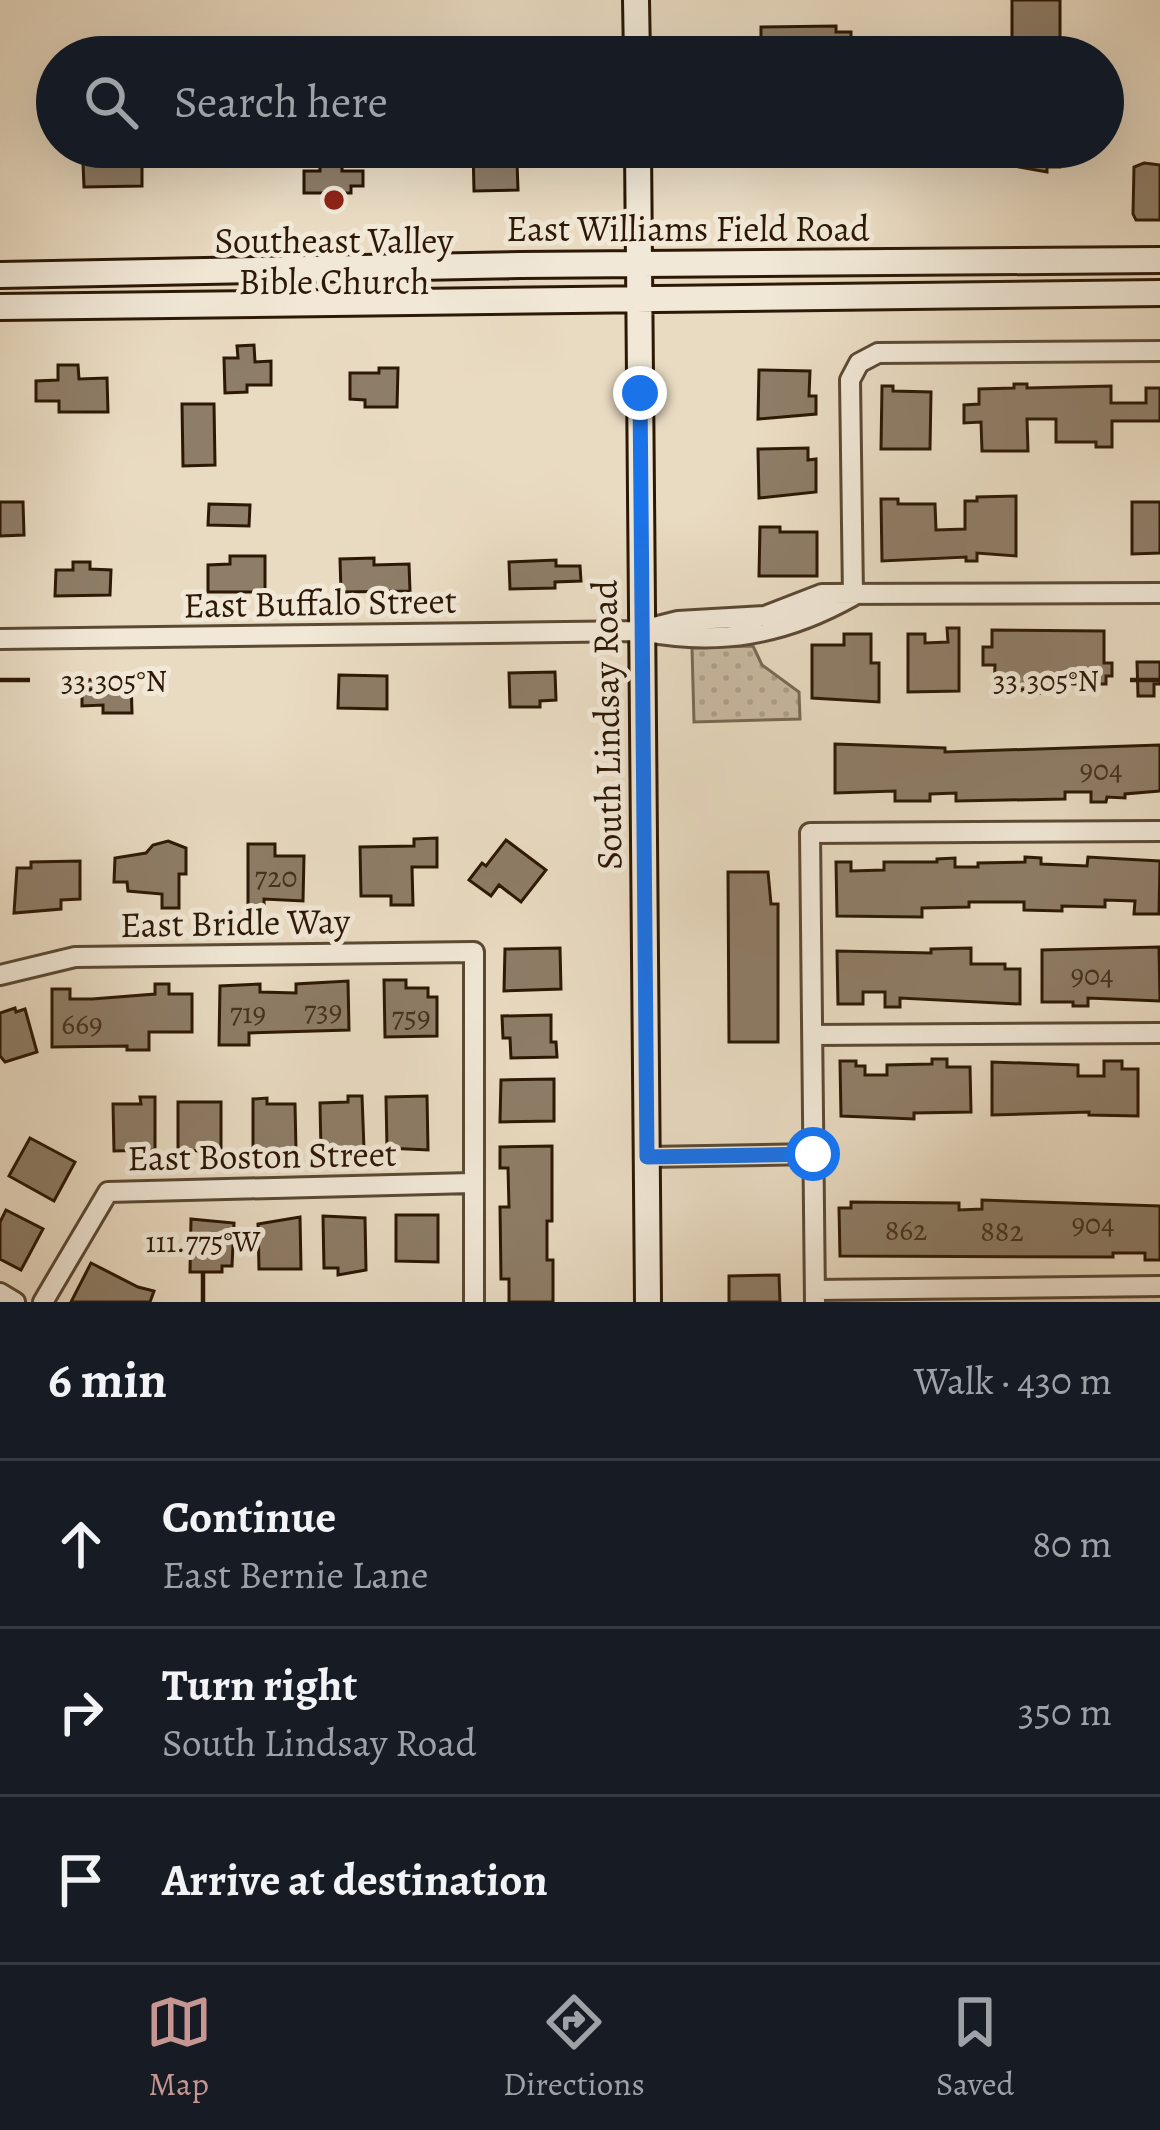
<!DOCTYPE html>
<html lang="en">
<head>
<meta charset="utf-8">
<style>
  body { margin:0; font-family:Alegreya,serif; background:#20242c; color:#f1f3f6 }
  .stop { position:absolute; width:36px; height:36px; margin:-27px; border:9px solid #1a73e8; border-radius:50%; background:#fff }
  .stop.end { background:#1a73e8; border-color:#fff; box-shadow:0 3px 12px #0008 }
  .list { margin:0; padding:0; list-style:none }
  h2 { display:flex; justify-content:space-between; align-items:center; height:156px; margin:0; padding:0 48px; font-size:51px }
  h2 small { font-size:39px; font-weight:400; color:#9ea1a6 }
  .list li { display:grid; grid-template-columns:78px 1fr auto; gap:36px; align-items:center; box-sizing:border-box; height:168px; padding:0 48px; border-top:3px solid #363941 }
  .list b { display:block; font-size:45px; white-space:nowrap }
  .list p { margin:0; font-size:39px; white-space:nowrap; color:#9ea1a6 }
  .list em { font-size:39px; font-style:normal; color:#9ea1a6 }
  .icon { flex:none; width:66px; height:66px; fill:none; stroke:currentColor; stroke-width:2; stroke-linecap:round; stroke-linejoin:round }
  .map { position:relative; flex:none; width:1160px; height:1302px; overflow:hidden }
  .search { position:absolute; background:#171b24; box-shadow:0 12px 48px #0002; left:36px; right:36px; top:36px; height:132px; display:flex; align-items:center; gap:30px; box-sizing:border-box; padding:0 42px; border-radius:66px; color:#9ea1a6; font-size:45px }
  .sheet { height:660px; background:#171b24 }
  nav { display:flex; justify-content:space-around; align-items:center; box-sizing:border-box; height:168px; border-top:3px solid #363941; background:#171b24; font-size:33px; color:#9ea1a6 }
  nav a { display:grid; justify-items:center; gap:6px }
  nav .on { color:#c59692 }
  .map>svg:first-child { display:block }
</style>
</head>
<body>
<div class="map">
<svg width="1160" height="1302" viewBox="0 0 1160 1302">
  <defs>
    <pattern id="park-dots" width="8" height="8" patternUnits="userSpaceOnUse" patternTransform="scale(3)"><rect width="8" height="8" fill="#c9baa2"/><path d="M2 2h.1M6 6h.1" fill="none" stroke="#ad9f8a" stroke-width="1.8" stroke-linecap="round"/></pattern>
  </defs>
  <rect width="100%" height="100%" fill="#e9dbc2"/>
  <filter id="stains"><feTurbulence type="fractalNoise" baseFrequency=".00167" numOctaves="4"/><feColorMatrix values="0 0 0 0 .2 0 0 0 0 .09 0 0 0 0 .02 0 0 0 .5 -.17"/></filter>
  <radialGradient id="worn" r=".72"><stop offset=".6" stop-color="#630" stop-opacity="0"/><stop offset="1" stop-color="#630" stop-opacity=".3"/></radialGradient>
  <!-- park -->
  <path fill="url(#park-dots)" stroke="#7a6954" stroke-width="3" d="M753 646 762 665 799 692 800 719 694 722 692 648Z"/>
  <!-- building -->
  <path fill="#8e7d67" stroke="#2c1805" stroke-width="3" d="M1012 0H1060V57L1012 55Z
    M836 26V32H851V53H836V57H761V27Z
    M473 147H496V150H504V162H517L518 190 474 191Z
    M1019 147H1060V167H1047V172L1019 167Z
    M320 160H342V171H363V186H351V193H304V171H320Z
    M142 162V186L84 187 83 163Z
    M1144 163 1160 165V220H1136L1133 214 1134 167Z
    M254 345 255 362 271 361V385H247V392L225 393 224 358H238L237 346Z
    M58 365H78L79 379 107 378 108 412H59V401H36V381L58 380Z
    M379 368H398L397 407H365V400L350 399V373H379Z
    M759 370 810 371 809 396H816V414L758 419Z
    M1014 384H1027V388L1111 386V403H1146V388H1160V421H1112V447H1096V442H1056V419H1027L1028 451H982L981 422 964 423V405L979 404V389L1014 388Z
    M882 386H893V391L931 392 930 449H881Z
    M182 404H214L215 465 183 466Z
    M808 448V460L816 459V492L759 498 758 449Z
    M1016 496V556L977 553V561H966V557L882 561 881 499H898V504H935L936 530 965 529V501H977V497Z
    M0 502H23L24 535 0 536Z
    M1132 502H1160V553L1132 554Z
    M209 504 250 505 249 526 208 525Z
    M760 527H780V532H817V576H759Z
    M230 556H265V592H208V565L230 564Z
    M374 558V565L409 564 410 591 341 592 340 559Z
    M556 560V566H580L581 581 555 582V588L510 589 509 562Z
    M73 562H90V569L111 570 110 595 55 596 56 570H73Z
    M947 628H959V691L908 692V634H925V643L948 642Z
    M992 630 1104 631V663H1112V676H1106V684H1041L1040 693H994L995 665H983V647H992Z
    M844 634H871V663H879V702L812 698V645H844Z
    M1137 662H1160V684H1154V696H1138Z
    M555 672 556 700 540 701V707H510L509 673Z
    M339 675 387 676V709L338 708Z
    M131 679 132 713H103V705L82 706V680Z
    M835 744 945 748V752L1160 745V791L1125 794V798L1107 797 1106 802H1091V792H1065V799L956 801V793L930 794V801H895V791L835 793Z
    M437 838V867H412L413 905H391V896H361L360 847 414 846V839Z
    M506 840 546 870 521 902 499 885 491 896 469 880 482 863 486 866Z
    M168 841 186 848V874H179V908H162V894L128 891 127 882H114L115 858 146 853 153 845Z
    M248 844H275V856H304L303 901 264 899V906H248Z
    M1025 857 1041 858V864L1087 866 1088 857 1160 861 1159 914H1134L1135 901 1105 900V907L1062 906V911L1024 910V902H969V907L922 908V917L837 916 836 862H851V871L884 870V862H937V859L955 858V867H978V863L1025 862Z
    M80 861V899L61 900V909L14 913 17 868H31V862Z
    M728 872H768L771 904H778V1042H729Z
    M1159 947 1160 1001 1088 998V1006H1073V1002H1042V950Z
    M560 948 561 989 504 991 505 949Z
    M971 948V964H1005V969H1020V1004L900 998V1007H885V992H863V1004H838L837 951 931 953V949Z
    M384 980H406V988H428V997H437V1036L385 1037Z
    M348 981 349 1030 249 1033V1045H219L220 986 260 984V992L296 993V984Z
    M155 984H169V994H192V1032H149V1050H127V1046L52 1047V989H70V999H92L155 994Z
    M15 1008 16 1012 25 1009 37 1052 5 1062 0 1056V1013Z
    M551 1015V1042H556L557 1057 511 1058 510 1038H503L502 1016Z
    M932 1059H947V1067H970L971 1112 914 1113V1119L841 1116 840 1061H856V1066H865V1075H887V1065L932 1064Z
    M1104 1061H1122V1069H1138V1116L1089 1115V1112L992 1115V1062L1078 1065V1076H1104Z
    M554 1079V1121L500 1122 501 1080Z
    M348 1096H362L364 1149 321 1151 320 1103 348 1102Z
    M427 1096 428 1150 387 1148 386 1097Z
    M140 1097H155V1150L114 1151 113 1104H141Z
    M267 1098V1104H295L296 1150 253 1151V1099Z
    M178 1102H221V1153L178 1149Z
    M30 1138 75 1162 54 1201 9 1176Z
    M552 1146V1221H547V1260H553V1302H509V1279H501L500 1207H509L508 1168H500V1147Z
    M982 1200 1160 1206V1260H1145V1253H1113V1257L840 1256 839 1208H851V1202L959 1203V1210L982 1209Z
    M6 1210 43 1229 21 1270 0 1259V1222Z
    M396 1215H438V1262L396 1261Z
    M323 1216 365 1218 366 1270 338 1275V1268H324Z
    M300 1217 301 1269H259L258 1224Z
    M191 1219 234 1223 232 1266H222V1272H190Z
    M91 1263 138 1287 154 1291 150 1302H71Z
    M779 1275 780 1302H729V1276Z"/>
  <g fill="none" stroke-linecap="round" stroke-linejoin="round">
    <!-- minor casing -->
    <g stroke="#5b4934" stroke-width="24">
      <path id="minor" d="M853 596 850 380 859 363 878 353 1160 351
        M646 629 678 621 765 616 822 594 1160 593
        M0 639 641 631C718 646 784 635 853 596
        M0 975 75 957 474 952V1302
        M813 1035 1160 1033
        M647 1157 813 1154
        M815 1290 1160 1286
        M0 1293 15 1302
        M43 1302 108 1192 472 1183
        M815 1302 810 833 1160 831"/>
    </g>
    <!-- secondary casing -->
    <g stroke="#2c1805" stroke-width="30">
      <path id="secondary" d="M636 0 637 57
        M638 147 648 1302
        M0 275 520 265 1160 260
        M0 307 1160 293"/>
    </g>
    <!-- minor -->
    <use href="#minor" stroke="#f1e8d7" stroke-width="18"/>
    <!-- secondary -->
    <use href="#secondary" stroke="#f1e8d7" stroke-width="24"/>
  </g>
  <g fill="none" stroke-linecap="round" stroke-linejoin="round">
    <!-- route -->
    <path stroke="#1a73e8" stroke-width="15" d="M640 393 647 1157 813 1154"/>
  </g>
  <!-- ticks -->
  <path fill="none" stroke="#2c1805" stroke-width="4.5" d="M0 680H30M1130 680H1160M203 1272V1302"/>
  <!-- markers -->
  <circle fill="#8f2418" stroke="#f1e8d7" stroke-width="4.5" cx="334" cy="200" r="12"/>
  <g text-anchor="middle" stroke-width="10" stroke-linejoin="round" paint-order="stroke">
    <!-- number labels -->
    <g font-size="30" fill="#44311e">
      <text x="1101" y="780">904</text>
      <text x="276" y="887">720</text>
      <text x="1092" y="985">904</text>
      <text x="323" y="1021">739</text>
      <text x="248" y="1023">719</text>
      <text x="411" y="1027">759</text>
      <text x="82" y="1034">669</text>
      <text x="1093" y="1234">904</text>
      <text x="906" y="1240">862</text>
      <text x="1002" y="1241">882</text>
    </g>
    <!-- street labels -->
    <g font-size="36" fill="#2c1805" stroke="#f1e8d7">
      <text x="688" y="241">East Williams Field Road</text>
      <text transform="translate(320 602) rotate(-1)" y="13">East Buffalo Street</text>
      <text transform="translate(606 725) rotate(-91)" y="13">South Lindsay Road</text>
      <text transform="translate(235 922) rotate(-1)" y="13">East Bridle Way</text>
      <text transform="translate(262 1155) rotate(-1)" y="13">East Boston Street</text>
    </g>
    <!-- poi labels -->
    <g font-size="36" fill="#2c1805" stroke="#f1e8d7">
      <text x="334" y="253">Southeast Valley<tspan x="334" dy="41">Bible Church</tspan></text>
    </g>
  </g>
  <g font-size="30" text-anchor="middle" fill="#2c1805" stroke="#f1e8d7" stroke-width="10" stroke-linejoin="round" paint-order="stroke">
    <text x="114" y="691">33.305°N</text>
    <text x="1046" y="691">33.305°N</text>
    <text x="203" y="1252">111.775°W</text>
  </g>
  <rect width="100%" height="100%" filter="url(#stains)"/>
  <rect width="100%" height="100%" fill="url(#worn)"/>
</svg>
<div class="stop" style="left:813px;top:1154px"></div>
<div class="stop end" style="left:640px;top:393px"></div>
<div class="search"><svg class="icon" aria-label="search" viewBox="0 0 24 24"><circle cx="10" cy="10" r="6"/><path d="M15 15l6 6"/></svg>Search here</div>
</div>
<section class="sheet">
<h2>6 min<small>Walk · 430 m</small></h2>
<ul class="list">
<li><svg class="icon" aria-label="ahead" viewBox="0 0 24 24"><path d="M12 20V5M6 11l6-6 6 6"/></svg><div><b>Continue</b><p>East Bernie Lane</p></div><em>80 m</em></li>
<li><svg class="icon" aria-label="right" viewBox="0 0 24 24"><path d="M7 20v-9h11M14 6l5 5-5 5"/></svg><div><b>Turn right</b><p>South Lindsay Road</p></div><em>350 m</em></li>
<li><svg class="icon" aria-label="arrive" viewBox="0 0 24 24"><path d="M6 21V4h12l-3 4 3 4H6"/></svg><div><b>Arrive at destination</b></div></li>
</ul>
</section>
<nav>
<a class="on"><svg class="icon" aria-label="map" viewBox="0 0 24 24"><path d="M3 6l6-2 6 2 6-2v14l-6 2-6-2-6 2zM9 4v14M15 6v14"/></svg>Map</a>
<a><svg class="icon" aria-label="directions" viewBox="0 0 24 24"><path d="M12 3l9 9-9 9-9-9zM9 14v-3h6M13 9l2 2-2 2"/></svg>Directions</a>
<a><svg class="icon" aria-label="saved" viewBox="0 0 24 24"><path d="M7 4h10v16l-5-4-5 4z"/></svg>Saved</a>
</nav>
</body>
</html>
